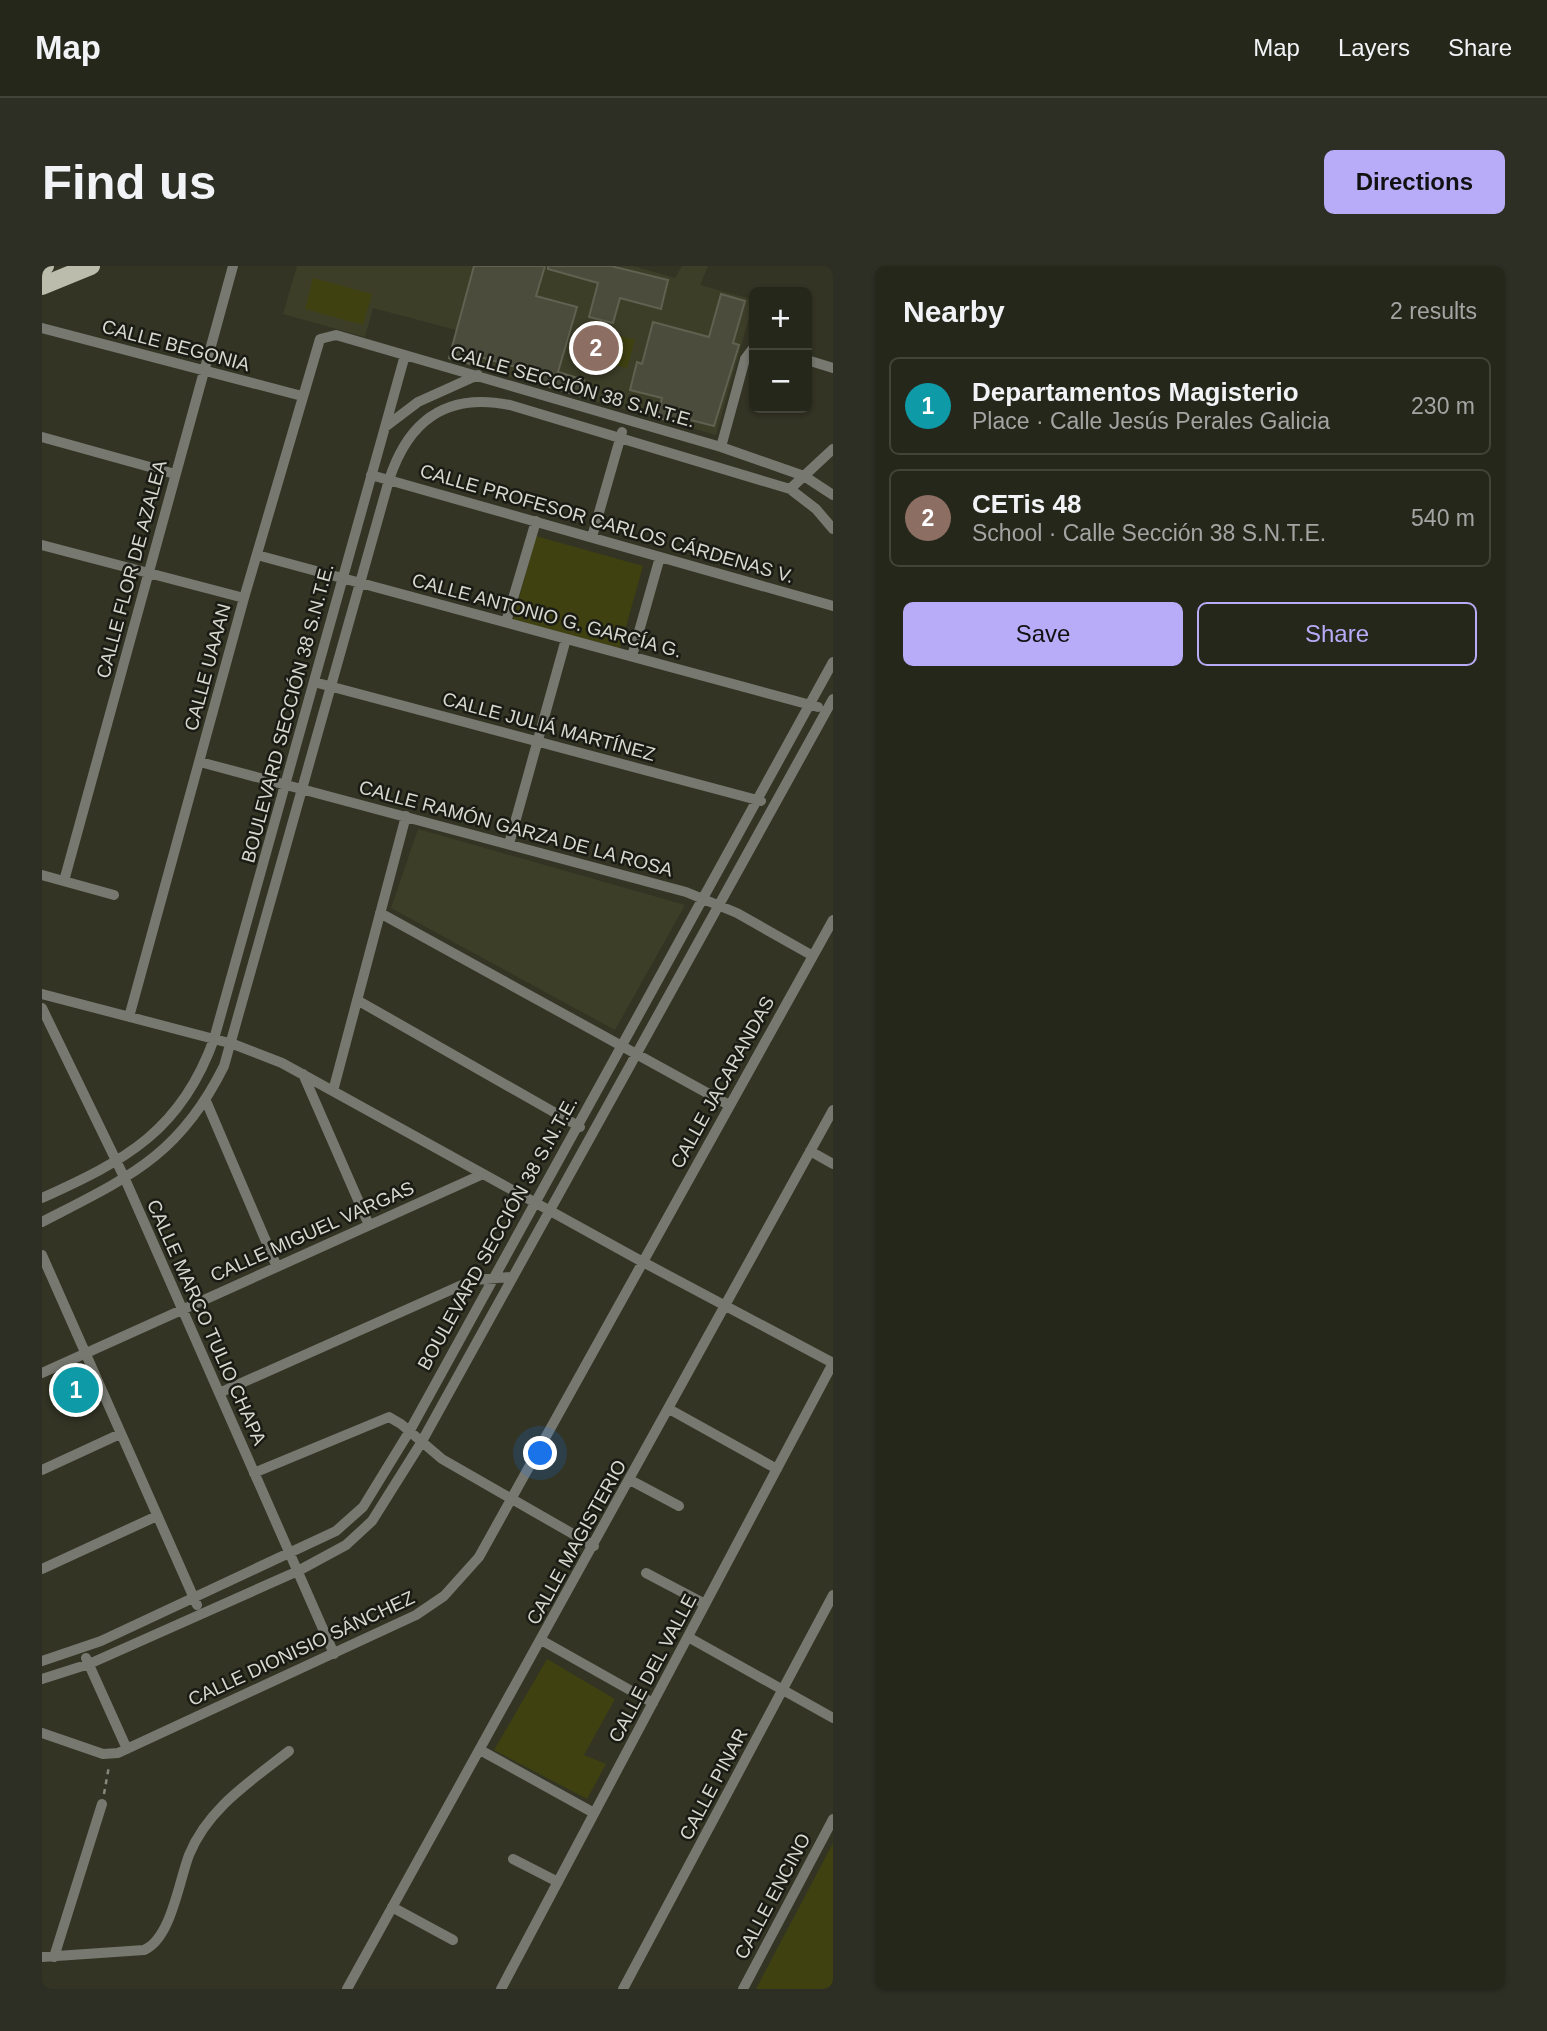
<!DOCTYPE html>
<html lang="en">
<head>
<meta charset="utf-8">
<style>
  body { margin:0; font-family:Helvetica,sans-serif; background:#2e2f24; color:#f1f3f6 }
  .controls { position:absolute; right:21px; top:21px; display:grid; overflow:hidden; border-radius:10px; box-shadow:0 2px 5px #0004 }
  .controls button { width:63px; height:63px; display:grid; place-items:center; padding:0; border:0; border-bottom:2px solid #42443a; background:#26271b; color:#f1f3f6; font:35px sans-serif }
  .you { position:absolute; left:499px; top:1188px; width:24px; height:24px; margin:-18px; border:5px solid #fff; border-radius:50%; background:#1a73e8; box-shadow:0 0 0 10px #1a73e833 }
  .badge { display:grid; place-items:center; width:46px; height:46px; border-radius:50%; background:#b8abf7; color:#fff; font-size:23px; font-weight:700 }
  .pin { position:absolute; translate:-50% -50%; border:4px solid #fff; box-shadow:0 2px 7px #0006 }
  .list { margin:0; padding:0; list-style:none }
  h2 { display:flex; justify-content:space-between; align-items:center; height:91px; margin:0; padding:0 28px; font-size:30px }
  h2 small { font-size:23px; font-weight:400; color:#a4a5a3 }
  .list li { display:grid; grid-template-columns:46px 1fr auto; gap:21px; align-items:center; box-sizing:border-box; height:98px; margin:0 14px 14px; padding:0 14px; border:2px solid #42443a; border-radius:10px }
  .list b { display:block; font-size:26px; white-space:nowrap }
  .list p { margin:0; font-size:23px; white-space:nowrap; color:#a4a5a3 }
  .list em { font-size:23px; font-style:normal; color:#a4a5a3 }
  .actions { display:flex; gap:14px; padding:21px 28px }
  .actions a { flex:1; padding:16px 0; border:2px solid #b8abf7; border-radius:10px; text-align:center; font-size:24px; color:#b8abf7 }
  .actions .main { background:#b8abf7; color:#111 }
  .map { position:relative; flex:none; width:791px; height:1723px; overflow:hidden; border-radius:10px }
  header { display:flex; align-items:center; gap:42px; box-sizing:border-box; height:98px; padding:0 35px; background:#26271b; border-bottom:2px solid #42443a }
  header strong { font-size:33px }
  nav { display:flex; gap:38px; margin-inline-start:auto; font-size:24px }
  .intro { display:flex; align-items:center; justify-content:space-between; box-sizing:border-box; height:168px; padding:0 42px }
  h1 { margin:0; font-size:49px }
  .button { padding:18px 32px; border-radius:10px; background:#b8abf7; color:#111; font-size:24px; font-weight:700 }
  main { display:flex; gap:42px; padding:0 42px }
  aside { flex:1; background:#26271b; border-radius:10px; box-shadow:0 2px 5px #0004 }
  .map>svg:first-child { display:block }
</style>
</head>
<body>
<header>
<strong>Map</strong>
<nav><a>Map</a><a>Layers</a><a>Share</a></nav>
</header>
<div class="intro"><h1>Find us</h1><a class="button">Directions</a></div>
<main>
<div class="map">
<svg width="791" height="1723" viewBox="0 0 791 1723">
  <rect width="100%" height="100%" fill="#333424"/>
  <!-- built -->
  <path fill="#3d3e28" d="M255 0H591L633 12 640 0H666L658 19 712 34 674 169 406 94 414 64 331 42 323 71 241 48Z
    M376 563 643 639 573 764 349 642Z"/>
  <!-- green -->
  <path fill="#3f4110" d="M271 12 330 28 321 59 263 43Z
    M555 63 593 74 585 102 547 91Z
    M494 270 601 300 578 382 471 354Z
    M505 1393 573 1433 542 1489 564 1498 545 1533 452 1484Z
    M791 1577V1723H714Z"/>
  <!-- building -->
  <path fill="#4b4c3c" stroke="#606150" stroke-width="2" d="M432 0H503L494 30 535 41 516 106 542 114 537 130 486 114 489 105 434 90 432 99 407 92Z
    M506 0H569L626 14 619 43 578 32 571 57 547 51 556 17 506 3Z
    M679 28 703 35 691 77 697 79 672 160 641 152 640 158 615 152 620 132 588 124 595 96 600 98 611 56 667 71Z
    M41 1103 53 1134 27 1144 15 1114Z"/>
  <g fill="none" stroke-linecap="round" stroke-linejoin="round">
    <!-- path -->
    <path stroke="#87887b" stroke-width="2.5" stroke-dasharray="5 5" stroke-linecap="butt" d="M62 1528 67 1500"/>
    <!-- street -->
    <path stroke="#777870" stroke-width="10" d="M0 62 260 130
      M765 94 791 102
      M343 161 363 89
      M0 171 133 208
      M679 181 703 93 712 81
      M329 209 791 340
      M748 223 791 183
      M550 271 580 166
      M0 279 202 332
      M215 289 776 441
      M464 356 494 255
      M590 390 618 291
      M272 416 719 535
      M158 496 644 626 695 647 771 690
      M467 578 524 373
      M0 609 72 629
      M22 615 191 0
      M338 647 687 839
      M0 728 191 778 240 797 599 995 791 1097
      M315 734 538 861
      M0 742 83 913 292 1388
      M87 751 202 332 278 73 294 69 679 181 762 210 791 229
      M261 808 327 959
      M291 825 364 550
      M164 835 235 1001
      M768 885 791 898
      M0 932C84 894 139 865 172 773L343 161 376 136 436 109
      M0 956C85 912 137 891 182 800L347 214C366 155 404 126 468 139L748 223 774 243 791 263
      M0 989 155 1339
      M0 1107 441 908
      M177 1127 431 1014 469 1011
      M627 1143 735 1203
      M0 1204 78 1168
      M212 1207 347 1151 359 1158 400 1193 552 1280
      M588 1214 637 1240
      M0 1303 115 1250
      M604 1307 663 1338
      M646 1371 791 1452
      M499 1374 611 1437
      M44 1392 85 1483
      M0 1395 59 1375 294 1265 321 1241 367 1166 791 396
      M0 1413 47 1398 256 1305 304 1279 330 1255 379 1177 791 433
      M0 1467 61 1488 76 1487 374 1349 402 1330 437 1291 791 654
      M438 1484 552 1547
      M471 1593 516 1616
      M350 1641 411 1674
      M0 1691 102 1684C129 1673 137 1615 147 1589 166 1542 209 1515 247 1485
      M12 1691 60 1538
      M305 1723 791 844
      M459 1723 791 1097
      M581 1723 791 1329
      M701 1723 791 1553"/>
    <!-- primary -->
    <path stroke="#bbbcac" stroke-width="18" d="M0 1 3 0
      M0 20 49 0"/>
  </g>
  <g text-anchor="middle" stroke-width="5" stroke-linejoin="round" paint-order="stroke">
    <!-- street labels -->
    <g font-size="19" fill="#d7d8ce" stroke="#1a1b14">
      <text transform="translate(134 79) rotate(15)" y="7">CALLE BEGONIA</text>
      <text transform="translate(531 120) rotate(16)" y="7">CALLE SECCIÓN 38 S.N.T.E.</text>
      <text transform="translate(565 257) rotate(16)" y="7">CALLE PROFESOR CARLOS CÁRDENAS V.</text>
      <text transform="translate(89 303) rotate(-75)" y="7">CALLE FLOR DE AZALEA</text>
      <text transform="translate(505 349) rotate(15)" y="7">CALLE ANTONIO G. GARCÍA G.</text>
      <text transform="translate(165 401) rotate(-75)" y="7">CALLE UAAAN</text>
      <text transform="translate(245 447) rotate(-75)" y="7">BOULEVARD SECCIÓN 38 S.N.T.E.</text>
      <text transform="translate(507 460) rotate(15)" y="7">CALLE JULIÁ MARTÍNEZ</text>
      <text transform="translate(474 562) rotate(15)" y="7">CALLE RAMÓN GARZA DE LA ROSA</text>
      <text transform="translate(680 816) rotate(-61)" y="7">CALLE JACARANDAS</text>
      <text transform="translate(270 965) rotate(-24)" y="7">CALLE MIGUEL VARGAS</text>
      <text transform="translate(455 967) rotate(-61)" y="7">BOULEVARD SECCIÓN 38 S.N.T.E.</text>
      <text transform="translate(165 1056) rotate(66)" y="7">CALLE MARCO TULIO CHAPA</text>
      <text transform="translate(534 1276) rotate(-61)" y="7">CALLE MAGISTERIO</text>
      <text transform="translate(259 1382) rotate(-25)" y="7">CALLE DIONISIO SÁNCHEZ</text>
      <text transform="translate(610 1402) rotate(-62)" y="7">CALLE DEL VALLE</text>
      <text transform="translate(671 1518) rotate(-62)" y="7">CALLE PINAR</text>
      <text transform="translate(730 1630) rotate(-62)" y="7">CALLE ENCINO</text>
    </g>
  </g>
</svg>
<div class="controls">
<button>+</button>
<button>−</button>
</div>
<div class="you"></div>
<div class="pin badge" style="left:34px;top:1124px;background:#0f9aa8">1</div>
<div class="pin badge" style="left:554px;top:82px;background:#8d6e63">2</div>
</div>
<aside>
<h2>Nearby<small>2 results</small></h2>
<ul class="list">
<li><span class="badge" style="background:#0f9aa8">1</span><div><b>Departamentos Magisterio</b><p>Place · Calle Jesús Perales Galicia</p></div><em>230 m</em></li>
<li><span class="badge" style="background:#8d6e63">2</span><div><b>CETis 48</b><p>School · Calle Sección 38 S.N.T.E.</p></div><em>540 m</em></li>
</ul>
<div class="actions"><a class="main">Save</a><a>Share</a></div>
</aside>
</main>
</body>
</html>
